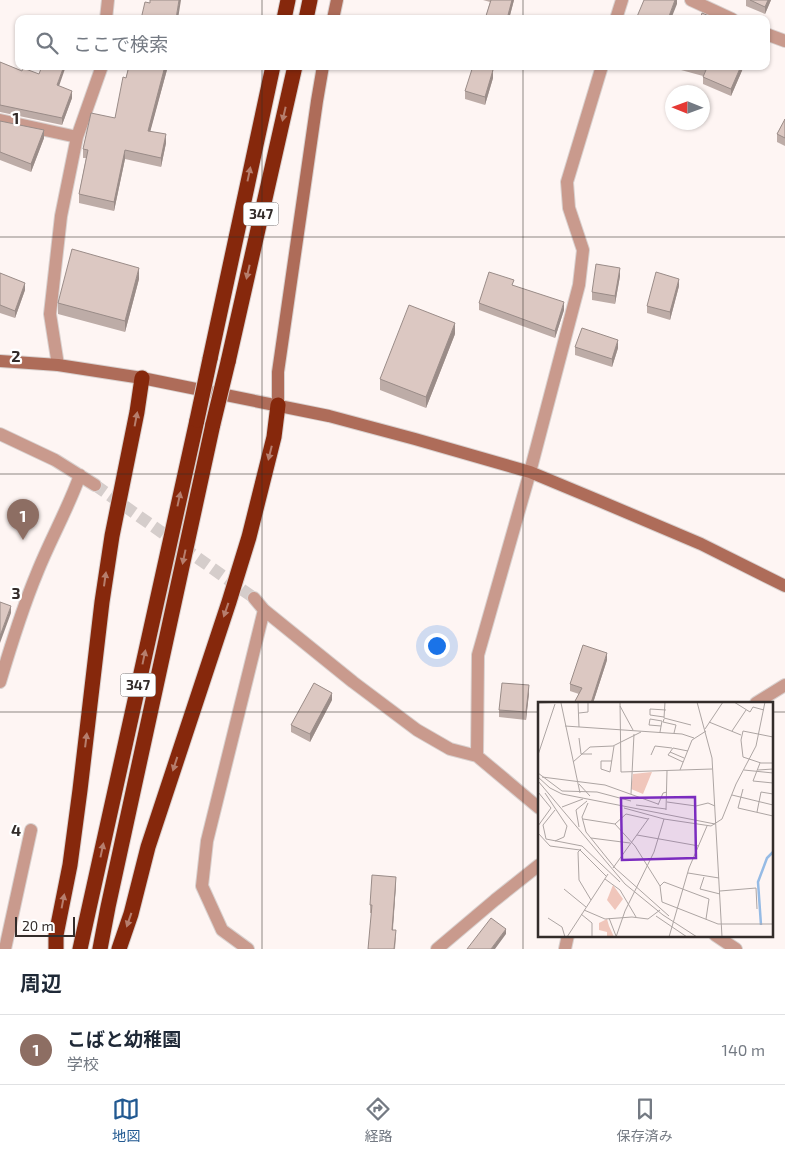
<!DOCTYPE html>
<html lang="ja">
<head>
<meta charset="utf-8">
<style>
  body { margin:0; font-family:"Exo 2","Noto Sans JP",sans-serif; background:#f2f2f3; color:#1f2937 }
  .compass { position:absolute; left:665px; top:85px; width:45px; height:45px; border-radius:50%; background:#fff; box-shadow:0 1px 4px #0004; rotate:271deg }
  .scale { position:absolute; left:15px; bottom:12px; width:60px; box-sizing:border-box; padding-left:5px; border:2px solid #332c2a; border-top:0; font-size:14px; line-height:18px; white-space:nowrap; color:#332c2a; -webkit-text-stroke:4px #fff; paint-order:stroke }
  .you { position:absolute; left:436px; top:645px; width:18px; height:18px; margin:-12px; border:4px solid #fff; border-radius:50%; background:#1a73e8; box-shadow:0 0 0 8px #1a73e833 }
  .badge { display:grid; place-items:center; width:32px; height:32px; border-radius:50%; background:#225991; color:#fff; font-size:16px; font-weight:700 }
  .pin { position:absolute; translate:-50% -41px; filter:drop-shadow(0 1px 2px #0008) }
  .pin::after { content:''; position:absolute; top:26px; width:18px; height:15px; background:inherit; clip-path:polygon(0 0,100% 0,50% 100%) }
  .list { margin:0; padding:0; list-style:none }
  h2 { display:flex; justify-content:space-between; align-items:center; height:65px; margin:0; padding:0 20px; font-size:21px }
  h2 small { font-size:16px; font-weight:400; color:#747a83 }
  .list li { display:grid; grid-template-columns:32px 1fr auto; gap:15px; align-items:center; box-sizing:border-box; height:70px; padding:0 20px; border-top:1px solid #e0e1e3 }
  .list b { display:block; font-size:19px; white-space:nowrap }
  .list p { margin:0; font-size:16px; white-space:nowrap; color:#747a83 }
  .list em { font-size:16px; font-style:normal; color:#747a83 }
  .icon { flex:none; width:28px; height:28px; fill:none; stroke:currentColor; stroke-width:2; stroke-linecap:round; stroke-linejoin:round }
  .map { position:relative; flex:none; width:785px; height:949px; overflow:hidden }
  .search { position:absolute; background:#fff; box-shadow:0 1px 4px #0004; left:15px; right:15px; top:15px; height:55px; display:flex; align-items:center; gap:12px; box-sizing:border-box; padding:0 18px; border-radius:10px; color:#747a83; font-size:19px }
  .sheet { height:135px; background:#fff }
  nav { display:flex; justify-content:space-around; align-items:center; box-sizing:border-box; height:70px; border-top:1px solid #e0e1e3; background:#fff; font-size:14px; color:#747a83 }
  nav a { display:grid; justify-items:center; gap:2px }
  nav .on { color:#225991 }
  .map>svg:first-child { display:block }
</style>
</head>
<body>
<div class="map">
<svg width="785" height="949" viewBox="0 0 785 949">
  <rect width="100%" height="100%" fill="#fef5f3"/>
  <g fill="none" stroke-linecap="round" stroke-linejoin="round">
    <!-- street-tunnel -->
    <path stroke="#d5cdcb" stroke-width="12" stroke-dasharray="12 6" stroke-linecap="butt" d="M95 485 254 598"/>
    <!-- street casing -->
    <g stroke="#d9d1cf" stroke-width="14">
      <path id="street" d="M691 0 732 19
        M106 19 108 0
        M616 19 622 0
        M766 34 785 41
        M0 120 77 137
        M58 365 50 314 61 216 77 137 102 66
        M0 434 55 460 95 485
        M254 598 264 610 353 682 417 730 450 749 477 756 539 808
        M0 682C11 645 22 609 37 573 50 540 68 509 80 475
        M756 703 785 685
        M477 756 478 655 530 472 579 285 583 250 569 208 567 182 602 66
        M715 935 736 949
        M5 949 31 830
        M248 949 222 930 202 886 207 841 264 610
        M437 949 495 900 539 865
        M565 949 568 935"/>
    </g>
    <!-- secondary casing -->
    <g stroke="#d9d1cf" stroke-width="14">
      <path id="secondary" d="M333 19 337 0
        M0 361 58 365 142 378 329 416 415 439 530 472 602 502 701 544 785 586
        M278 405V372L317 101 323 66"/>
    </g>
    <!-- highway casing -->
    <g stroke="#d9d1cf" stroke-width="17">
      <path id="highway" d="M284 19 288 0
        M306 19 310 0
        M210 359 273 66
        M228 362 295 66
        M56 949V935L70 865 80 790 102 602 112 536 137 412 142 378
        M80 949 197 420
        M100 949 108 907 213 424
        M119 949 131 914 148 847 229 602 249 537 274 437 278 405"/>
    </g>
    <!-- street -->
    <use href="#street" stroke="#c99a8d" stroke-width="12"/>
    <!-- secondary -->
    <use href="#secondary" stroke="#ae6c59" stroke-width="12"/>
    <!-- highway -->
    <use href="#highway" stroke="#86280c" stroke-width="15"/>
    <!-- highway-bridge casing -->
    <g stroke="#d9d1cf" stroke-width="17" stroke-linecap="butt">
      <path id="highway-bridge" d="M197 420 210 359
        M213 424 228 362"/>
    </g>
    <!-- highway-bridge -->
    <use href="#highway-bridge" stroke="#86280c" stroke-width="15"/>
  </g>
  <!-- wall -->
  <path fill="#bdaca7" d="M483 0H514L509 19H485L490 2Z
    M746 0H771L765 14 746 6Z
    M0 62 59 86 72 98 62 125 0 112Z
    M129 66H168L150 131 166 143 161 167 125 159 114 211 79 203V194L86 158H83V149L115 118Z
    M681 66H744L731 96 703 84V76L681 70Z
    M493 78 485 105 465 99V91Z
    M785 119V146L777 142V134Z
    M0 121 44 138 31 172 0 160Z
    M0 273 25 290 15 318 0 313Z
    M620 276 615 304 592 300V292Z
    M139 279 125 332 58 314V303Z
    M679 286 670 320 647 313V306Z
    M479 303 564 310 555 338 479 310Z
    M455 334 426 408 380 390V379Z
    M575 347 618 348 612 367 575 355Z
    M607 660 593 703H574L579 694 570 691V684Z
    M529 693 526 720 499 717V710Z
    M332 700 310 742 291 732V725Z
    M396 884 393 930 396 938 395 949H368L372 913H370V905Z"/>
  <!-- shaded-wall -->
  <path fill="#9a8c88" d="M179 0H181L178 19H176Z
    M512 0H514L509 19H507Z
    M675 0H677V4L671 19H668Z
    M768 0H771L765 14V7Z
    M64 66H66L57 92V85Z
    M165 66H168L148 140V131Z
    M741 66H744L731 96V89Z
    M493 70V78L485 105V97Z
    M72 91V98L62 125V118Z
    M44 130V138L31 172V164Z
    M166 134V143L161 167V158Z
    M125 150V159L114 211V202Z
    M139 268V279L125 332V321Z
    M620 268V276L615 304V296Z
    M679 279V286L670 320V312Z
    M25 283V290L15 318V311Z
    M564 302V310L555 338V331Z
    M455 323V334L426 408V397Z
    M618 340V348L612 367V359Z
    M11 606V613L0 643V636Z
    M607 653V660L593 703H591Z
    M529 685V693L526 720V712Z
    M332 693V700L310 742V734Z
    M396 877V884L392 938V930Z
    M506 929V934L495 949H491Z"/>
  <!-- building -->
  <path fill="#dcc8c2" stroke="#9a8c88" d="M150 0H179L176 19H141L145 2 150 3Z
    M491 0H512L507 19H485Z
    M644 0H675L668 19H636Z
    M750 0H768L765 7Z
    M702 13 716 19H700Z
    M0 62 22 71 23 68 39 74 42 66H64L57 85 72 91 62 118 0 105Z
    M129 66H165L148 131 166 134 161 158 125 150 114 202 79 194 88 150 83 149 91 113 115 118 123 77 126 78Z
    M473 66H481L493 70 485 97 465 91Z
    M690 66H741L731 89 703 77 706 70Z
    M785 119V138L777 134Z
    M0 121 44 130 31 164 0 152Z
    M72 249 139 268 125 321 58 303Z
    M596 264 620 268 615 296 592 292Z
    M489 272 514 280 512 285 564 302 555 331 479 303Z
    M656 272 679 279 670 312 647 306Z
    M0 273 25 283 15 311 0 305Z
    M409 305 455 323 426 397 380 379Z
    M582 328 618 340 612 359 575 347Z
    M0 602 11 606 0 636Z
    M583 645 607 653 591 703H574L582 688 570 684Z
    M314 683 332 693 310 734 291 725Z
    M502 683 529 685 526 712 499 710Z
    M372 875 396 877 392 930H396L394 949H368L372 905H370Z
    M491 918 506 929 491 949H467Z"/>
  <!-- one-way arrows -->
  <defs><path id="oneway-solid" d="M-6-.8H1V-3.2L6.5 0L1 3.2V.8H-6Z" transform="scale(1.25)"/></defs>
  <g fill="#b67e6d">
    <use href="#oneway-solid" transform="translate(284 114) rotate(103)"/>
    <use href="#oneway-solid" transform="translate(249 174) rotate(-78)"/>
    <use href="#oneway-solid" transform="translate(248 272) rotate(103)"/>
    <use href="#oneway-solid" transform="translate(136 419) rotate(-79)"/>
    <use href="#oneway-solid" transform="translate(270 453) rotate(104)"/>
    <use href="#oneway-solid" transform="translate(179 499) rotate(-78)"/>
    <use href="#oneway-solid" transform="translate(184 557) rotate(102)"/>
    <use href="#oneway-solid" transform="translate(105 579) rotate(-82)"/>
    <use href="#oneway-solid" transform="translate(226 610) rotate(109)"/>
    <use href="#oneway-solid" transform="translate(144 657) rotate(-78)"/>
    <use href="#oneway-solid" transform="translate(86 740) rotate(-83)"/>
    <use href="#oneway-solid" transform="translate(175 764) rotate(108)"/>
    <use href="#oneway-solid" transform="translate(102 850) rotate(-78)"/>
    <use href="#oneway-solid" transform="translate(63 901) rotate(-79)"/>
    <use href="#oneway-solid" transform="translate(129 920) rotate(109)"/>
  </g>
  <!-- grid -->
  <path fill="none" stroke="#332c2a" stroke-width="1" stroke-opacity="0.55" d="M262 0V19M523 0V19M262 66V949M523 66V949M0 237H785M0 474H785M0 712H539M771 712H785"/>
  <g text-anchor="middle" stroke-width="4.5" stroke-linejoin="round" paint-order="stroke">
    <!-- shield labels -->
    <g fill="#fff" stroke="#706b6a" stroke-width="1">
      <rect x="243.5" y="202.5" width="35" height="23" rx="4"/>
      <rect x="120.5" y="673.5" width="35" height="23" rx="4"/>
    </g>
    <g font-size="14" font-weight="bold" fill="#332c2a">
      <text x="261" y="219">347</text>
      <text x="138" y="690">347</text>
    </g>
  </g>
  <!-- overview -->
  <g transform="translate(538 702)">
    <rect width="235" height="235" fill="#fef5f3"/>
    <path d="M114 70 105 92 93 87 95 72ZM75 183 85 197 77 208 69 198ZM69 217 71 224 76 235H69V230L61 228V221Z" fill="#f0c6bb"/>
    <path fill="none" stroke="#96bbe5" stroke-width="2.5" d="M223 223 220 180 229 156 235 150"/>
    <path fill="none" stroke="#ada5a3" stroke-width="1" d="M40 0 41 25M82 0 83 70 174 67M127 0 126 16 153 23M159 0 174 56 184 235M196 0 212 10 215 5 226 8M0 1 29 0M23 1 42 91M82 4 95 28M41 11 50 10V0M126 15 112 13V7L128 8M126 17 125 20 138 23 136 31M171 20 203 33M27 24 144 32 156 36M167 27 185 0M194 29 208 8M122 30 124 19 112 17 111 23 123 24M235 35 205 29 203 38 205 55 223 61H235M41 36 43 52H54M132 50 146 56M0 53 17 2M113 53 117 44 134 46M74 59H63V67L72 70 76 44M35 60 52 45 75 44 103 30M145 60 130 53 135 46 150 49M222 61 215 79 235 81M142 68 154 38 168 29M206 68 235 71M220 68 235 67M0 71 24 89 59 90 93 99M0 75 12 86 24 92 177 122M4 75 67 83 120 102M0 79 87 182 125 213 159 235M41 82 52 94M205 87 200 106 235 114M0 90 13 106 0 124M7 91 29 124 26 135 17 139M93 92 96 32M194 93 235 103M129 100 158 104 170 101 177 104M50 101 44 115 48 130 77 166 131 214M98 103 128 107M120 103 125 91 129 90M24 105 45 97M86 106 126 117M17 108 5 123 8 137 44 144 82 180M128 108 129 69M219 110 223 90 235 92M45 117 77 122 97 144 122 184 124 200 180 222H235M126 117 173 124 184 117 198 82 218 44 227 0M77 122 88 112 110 117M41 125 38 108 49 99M0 131 12 144 42 148 68 174M99 133 161 144M53 136 92 141M43 147 40 150 41 178 53 198M75 166 111 116M150 171 181 176M166 175 162 187 182 192M67 177 82 188 98 215M122 184 126 180 171 197 168 217M26 187 48 205M182 189 218 186 219 207M46 208 67 217 94 215 110 217 122 208M43 212 54 221V235M118 214 149 235M10 216 24 225 27 235M71 216 78 234M29 235 70 172M78 235 87 209 116 150 126 117M131 235 151 166 169 124"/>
    <path fill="#7b2cbf" fill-opacity="0.15" stroke="#7b2cbf" stroke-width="2.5" d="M157 95 158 156 84 158 83 96Z"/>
    <rect width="235" height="235" fill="none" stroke="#332c2a" stroke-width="2.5"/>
  </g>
  <g font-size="16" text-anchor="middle" font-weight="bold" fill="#332c2a" stroke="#fff" stroke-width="4.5" stroke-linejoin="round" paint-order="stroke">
    <text x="16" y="124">1</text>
    <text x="16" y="362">2</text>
    <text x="16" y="599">3</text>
    <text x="16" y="836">4</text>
  </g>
</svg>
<svg class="compass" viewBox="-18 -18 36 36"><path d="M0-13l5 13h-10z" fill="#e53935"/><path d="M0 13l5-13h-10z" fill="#747a83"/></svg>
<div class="scale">20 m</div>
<div class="you"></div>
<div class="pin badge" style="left:23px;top:540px;background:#8d6e63">1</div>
<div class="search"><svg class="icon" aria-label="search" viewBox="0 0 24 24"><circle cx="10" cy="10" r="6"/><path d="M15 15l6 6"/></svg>ここで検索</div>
</div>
<section class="sheet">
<h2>周辺<small></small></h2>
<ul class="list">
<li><span class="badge" style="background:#8d6e63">1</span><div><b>こばと幼稚園</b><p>学校</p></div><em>140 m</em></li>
</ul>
</section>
<nav>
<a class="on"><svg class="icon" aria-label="map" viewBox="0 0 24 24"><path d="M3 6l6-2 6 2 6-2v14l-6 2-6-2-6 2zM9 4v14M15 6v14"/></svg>地図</a>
<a><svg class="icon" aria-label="directions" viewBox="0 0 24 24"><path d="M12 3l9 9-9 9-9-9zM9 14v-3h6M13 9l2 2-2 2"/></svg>経路</a>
<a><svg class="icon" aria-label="saved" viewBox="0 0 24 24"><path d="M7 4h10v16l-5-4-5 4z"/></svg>保存済み</a>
</nav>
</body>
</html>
